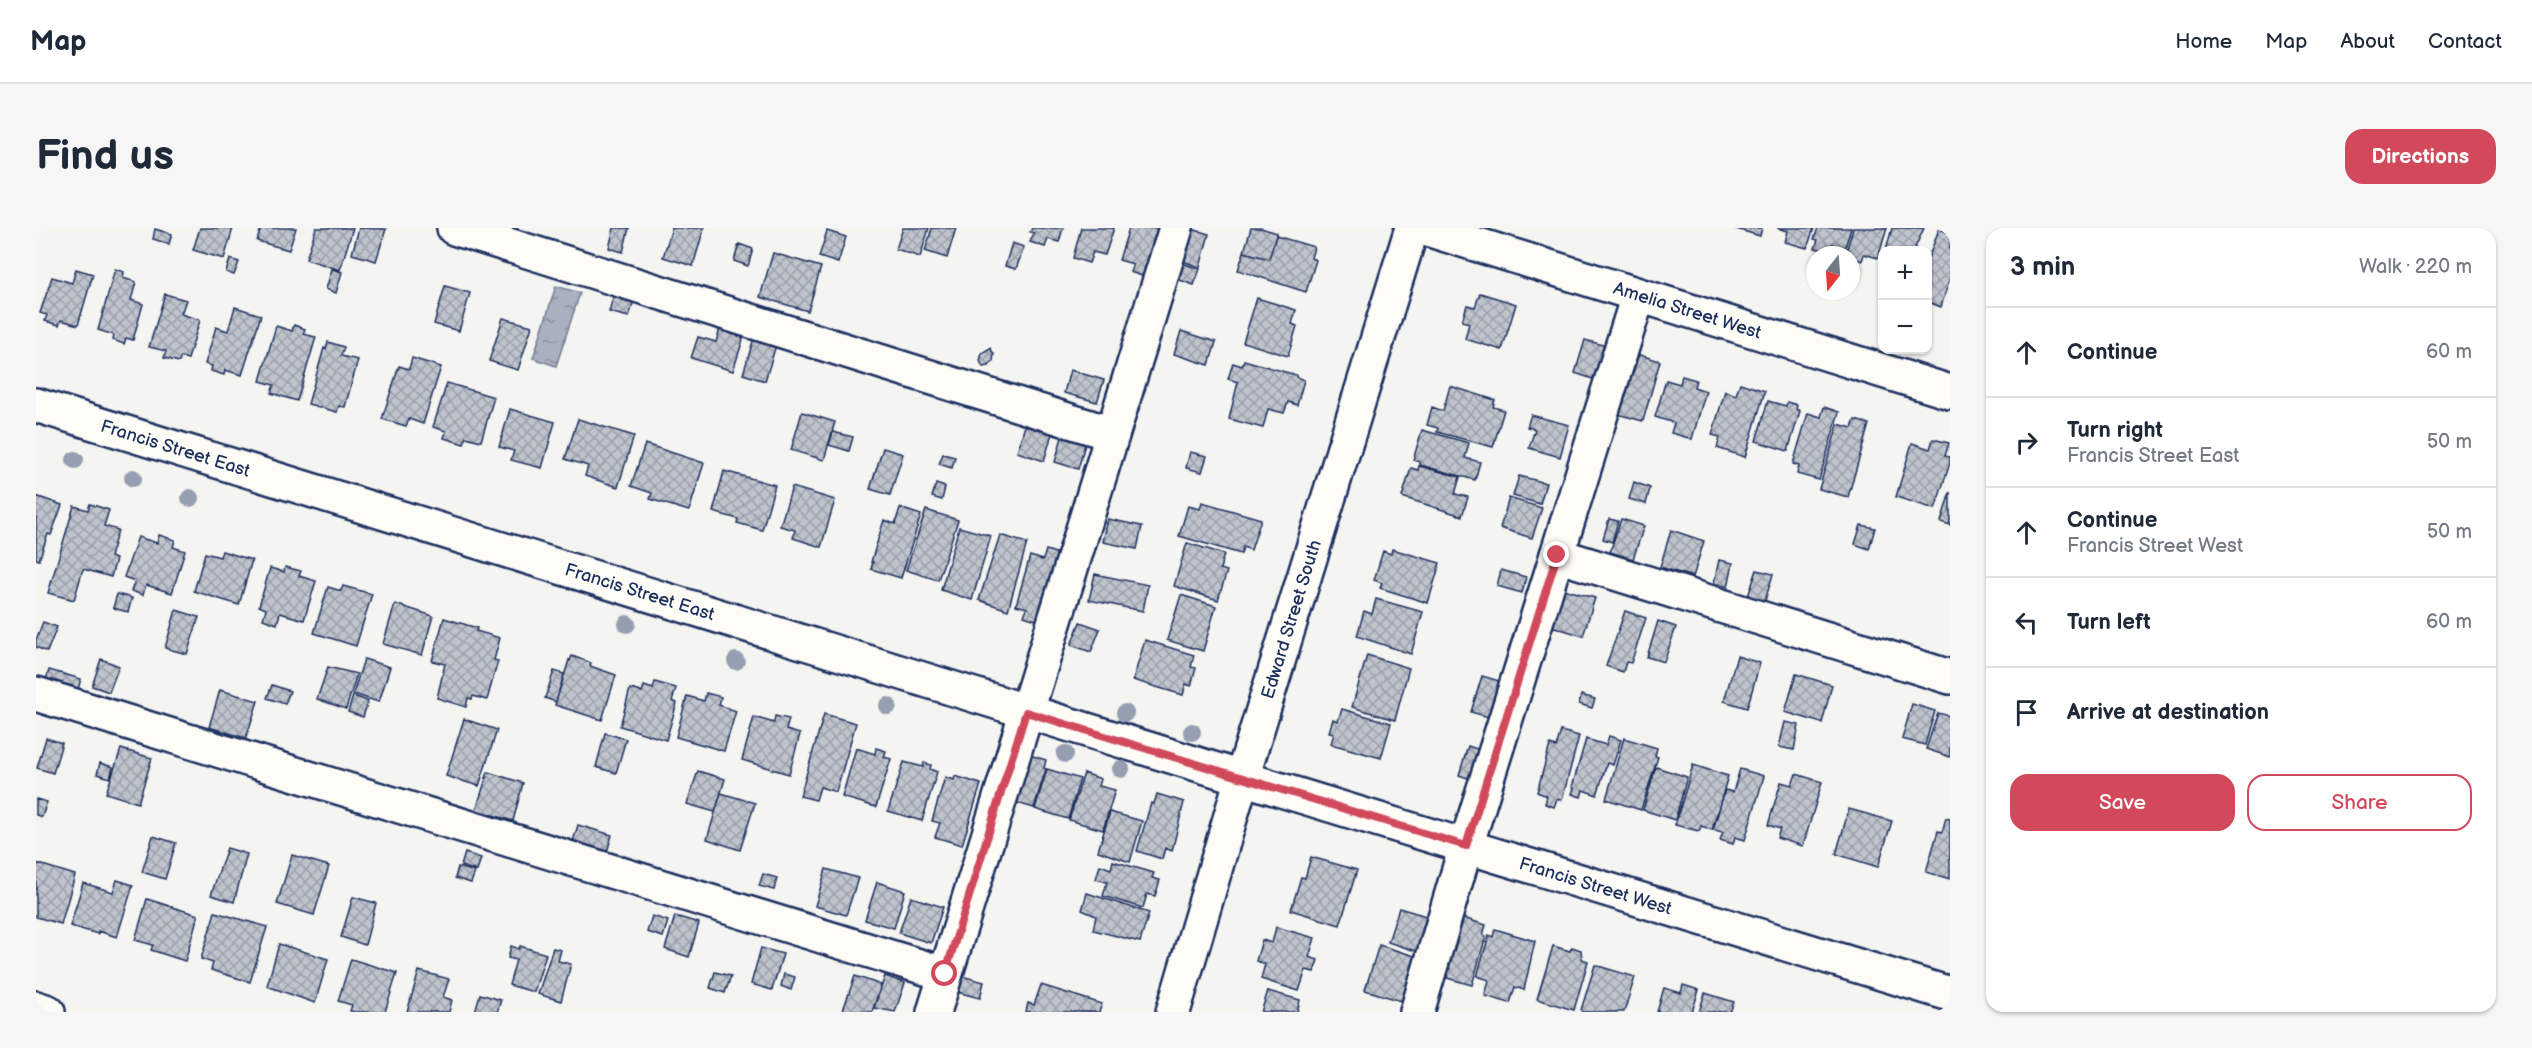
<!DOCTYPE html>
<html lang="en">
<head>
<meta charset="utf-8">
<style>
  body { margin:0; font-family:"Balsamiq Sans",sans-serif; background:#f6f6f7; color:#1f2937 }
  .controls { position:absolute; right:18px; top:18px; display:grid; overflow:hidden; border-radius:12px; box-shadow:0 2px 4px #0004 }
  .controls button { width:54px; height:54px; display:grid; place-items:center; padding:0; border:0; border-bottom:2px solid #e0e1e3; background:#fff; color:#1f2937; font:30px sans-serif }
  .compass { position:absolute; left:1770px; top:18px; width:54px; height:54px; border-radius:50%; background:#fff; box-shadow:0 2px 4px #0004; rotate:197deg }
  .stop { position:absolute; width:18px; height:18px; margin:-14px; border:4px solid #d1495b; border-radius:50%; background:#fff }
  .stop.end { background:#d1495b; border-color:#fff; box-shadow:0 2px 6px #0008 }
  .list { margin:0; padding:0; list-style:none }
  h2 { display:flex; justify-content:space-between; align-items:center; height:78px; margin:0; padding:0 24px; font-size:26px }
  h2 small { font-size:20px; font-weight:400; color:#747a83 }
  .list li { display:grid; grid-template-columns:39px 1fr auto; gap:18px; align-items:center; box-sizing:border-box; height:90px; padding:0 24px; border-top:2px solid #e0e1e3 }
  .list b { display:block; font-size:22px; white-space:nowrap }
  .list p { margin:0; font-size:20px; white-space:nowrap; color:#747a83 }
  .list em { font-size:20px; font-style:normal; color:#747a83 }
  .actions { display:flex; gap:12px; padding:18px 24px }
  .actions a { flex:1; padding:14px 0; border:2px solid #d1495b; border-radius:18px; text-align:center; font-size:21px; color:#d1495b }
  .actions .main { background:#d1495b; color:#fff }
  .icon { flex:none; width:33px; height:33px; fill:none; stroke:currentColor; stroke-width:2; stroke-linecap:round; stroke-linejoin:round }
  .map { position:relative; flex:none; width:1914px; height:784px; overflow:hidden; border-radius:18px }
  header { display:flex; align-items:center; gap:36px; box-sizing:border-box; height:84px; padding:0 30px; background:#fff; border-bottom:2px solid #e0e1e3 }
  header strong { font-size:28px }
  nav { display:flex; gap:33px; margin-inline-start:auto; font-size:21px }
  .intro { display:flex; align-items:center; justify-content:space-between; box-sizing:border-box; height:144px; padding:0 36px }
  h1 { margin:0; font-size:42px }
  .button { padding:15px 27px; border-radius:18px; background:#d1495b; color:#fff; font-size:21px; font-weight:700 }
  main { display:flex; gap:36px; padding:0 36px }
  aside { flex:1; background:#fff; border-radius:18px; box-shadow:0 2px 4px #0004 }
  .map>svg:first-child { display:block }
</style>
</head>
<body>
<header>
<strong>Map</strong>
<nav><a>Home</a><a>Map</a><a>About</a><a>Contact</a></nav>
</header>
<div class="intro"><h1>Find us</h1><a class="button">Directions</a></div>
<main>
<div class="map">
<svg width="1914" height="784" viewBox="0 0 1914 784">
  <defs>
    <pattern id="water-ripples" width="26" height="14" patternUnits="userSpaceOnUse" patternTransform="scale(1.5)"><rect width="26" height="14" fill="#aab0bf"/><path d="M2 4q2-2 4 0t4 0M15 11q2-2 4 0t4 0" fill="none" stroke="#8a909e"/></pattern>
    <pattern id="building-cross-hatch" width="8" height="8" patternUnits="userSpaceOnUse" patternTransform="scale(1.5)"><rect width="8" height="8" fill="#bfc3cc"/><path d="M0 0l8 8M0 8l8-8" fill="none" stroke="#9a9fa9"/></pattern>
  </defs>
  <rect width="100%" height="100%" fill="#f4f4f1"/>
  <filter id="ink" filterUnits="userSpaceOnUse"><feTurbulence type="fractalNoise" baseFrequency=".0167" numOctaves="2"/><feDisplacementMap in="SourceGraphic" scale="12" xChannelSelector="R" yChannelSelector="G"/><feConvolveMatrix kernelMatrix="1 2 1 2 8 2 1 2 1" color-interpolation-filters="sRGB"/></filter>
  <g filter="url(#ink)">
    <!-- water -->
    <path fill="url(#water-ripples)" stroke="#717c98" stroke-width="1.5" d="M520 58 544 65 520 138 497 130Z"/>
    <!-- building -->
    <path fill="url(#building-cross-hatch)" stroke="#1b2f5e" stroke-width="1.5" d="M164 0H197L188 31 157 22Z
      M225 0H260L253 22 221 13Z
      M280 0H317L304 42 270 31Z
      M323 0 350 1 340 33 316 26Z
      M578 0H593L587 24 573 20Z
      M636 0H668L657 38 627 29Z
      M867 0H893L884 29 860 21Z
      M896 0H920L911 30 889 23Z
      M996 0H1027L1023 14 1012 11 1009 19 994 14 998 5 994 4Z
      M1045 0H1078L1069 27 1057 24 1053 35 1037 30Z
      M1093 0H1126L1109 49 1094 44 1097 36 1083 32Z
      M1152 0 1173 6 1164 39 1138 30Z
      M1215 0H1225L1241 5 1233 31 1208 24Z
      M1697 0H1726L1724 8Z
      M1741 0H1778L1771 20 1749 14 1752 3Z
      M1782 0H1815L1809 20 1796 16 1794 24 1779 20 1782 12 1778 11Z
      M1817 0H1851L1842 30 1828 26 1826 33 1812 27 1813 22 1811 21Z
      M1856 0H1888L1878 22H1850Z
      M119 1 136 6 133 16 117 11Z
      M1903 1 1914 5V50L1905 79 1892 74V31Z
      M791 3 810 9 802 35 783 29Z
      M1240 8 1278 19 1275 30 1280 32 1270 64 1202 42 1208 24 1233 31Z
      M976 15 988 19 980 41 969 38Z
      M703 16 717 21 712 38 698 33Z
      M737 25 785 39 772 83 724 69Z
      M194 31 203 34 198 47 190 44Z
      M1140 33 1164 41 1158 57 1135 49Z
      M40 41 57 46 42 97 25 92 23 97 9 93 11 87 4 85 16 49 36 55Z
      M79 41 88 44 87 50 100 54 95 72 107 76 97 112 90 110 88 116 77 112 78 107 62 102Z
      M296 41 306 44 300 65 290 61Z
      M409 58 434 65 423 103 398 96Z
      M1444 65 1480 76 1466 122 1429 111 1433 95 1426 93 1431 77 1439 79Z
      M129 66 150 72 145 86 164 92 152 131 145 129 143 134 128 130 130 123 113 119Z
      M578 66 598 72 593 89 573 84Z
      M1221 70 1260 82 1256 96 1261 98 1252 128 1207 114Z
      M199 79 225 87 206 147 189 142 188 147 175 143 176 138 169 136 180 99 192 103Z
      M467 90 496 98 482 142 453 133Z
      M258 97 269 101 267 106 280 109 261 173 235 165 238 157 224 153 240 98 256 103Z
      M684 101 708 108 697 143 655 130 662 109 680 114Z
      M1145 103 1180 114 1173 137 1138 126Z
      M718 110 740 117 729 153 707 146Z
      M1549 112 1574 119 1563 153 1539 145Z
      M292 114 308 119 305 128 322 132 309 179 303 178 301 184 272 176 288 120 290 121Z
      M954 120 958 126 957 133 953 138 947 139 944 133 946 125Z
      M1597 125 1624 133 1607 193 1574 184Z
      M376 130 405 139 387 196 373 191 370 198 346 191 363 138 373 141Z
      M1208 132 1260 147V149L1268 152 1261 177 1252 174 1248 185 1232 181 1227 200 1193 191 1202 154 1192 151 1197 135 1206 138Z
      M1034 142 1068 152 1061 174 1028 165Z
      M1646 148 1660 152 1658 159 1670 163 1656 211 1635 205 1638 195 1619 189 1630 152 1644 156Z
      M411 155 458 169 445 213 430 209 428 216 408 210 410 203 397 199Z
      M1704 155 1729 163 1709 229 1681 220 1684 209 1676 207 1689 163 1700 167Z
      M1414 158 1459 172 1457 179 1468 182 1457 219 1401 204 1402 200 1391 197 1396 179 1407 183Z
      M1732 173 1750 178 1751 174 1761 177 1760 181 1764 183 1752 223 1720 213Z
      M1788 179 1803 184 1783 252 1761 246 1763 238 1757 236 1772 185 1785 189Z
      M474 181 519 194 506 240 475 232 478 223 463 219Z
      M766 184 799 194 788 232 755 222Z
      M1495 187 1533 197 1524 229 1493 220 1499 201 1491 199Z
      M542 191 598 208 582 259 549 248 552 238 529 231Z
      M991 191 1018 199 1008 233 981 224Z
      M1819 192 1833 196 1812 269 1783 261 1802 196 1816 200Z
      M1028 202 1051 209 1042 241 1019 234Z
      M1386 202 1433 215 1429 230 1444 234 1439 252 1384 237V234L1377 232Z
      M797 204 817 209 813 223 793 217Z
      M1897 211 1913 215 1909 228 1914 229V235L1899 281 1860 269 1876 215 1894 221Z
      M609 216 668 235 653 283 614 271 616 265 595 258Z
      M847 220 867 226 854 267 834 261Z
      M1154 224 1171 228 1166 244 1150 240Z
      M907 226 919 229 916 240 903 236Z
      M1383 238 1424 249 1419 266 1432 269 1426 288 1366 269 1375 240 1382 242Z
      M688 243 739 257 726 302 701 295 702 291 677 284Z
      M1483 248 1510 255 1504 276 1477 268Z
      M1598 254 1614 260 1610 276 1593 271Z
      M900 256 909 259 906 272 896 269Z
      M756 259 799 272 785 319 757 310 759 302 744 298Z
      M1914 264V297L1905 294Z
      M0 268 26 277 15 307 12 306 3 332 0 331Z
      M1473 270 1506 280 1496 310 1464 300Z
      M1166 274 1225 291 1215 322 1207 319 1205 326 1143 308 1152 278 1164 281Z
      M54 276 73 282 68 298 82 302 74 329 80 331 75 349 47 341 38 372 12 365 38 278 52 282Z
      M864 280 885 287 865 350 835 341 837 334H835L848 292 859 296Z
      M890 282 922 292 902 352 870 342Z
      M1072 291 1106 298 1101 321 1067 314Z
      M1573 291 1582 293 1576 314 1567 311Z
      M1585 291 1608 298 1597 331 1574 324Z
      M1825 297 1839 300 1833 321 1819 316Z
      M923 299 955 308 936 372 905 362Z
      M1635 302 1668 313 1657 349 1624 339Z
      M123 307 139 312 137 319 149 323 136 365 110 357 107 367 95 363 99 353 88 349 102 309 121 315Z
      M964 307 991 315 972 382 943 372Z
      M1151 315 1188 326 1184 341 1191 343 1182 372 1138 358Z
      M1356 321 1404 335 1392 375 1344 360 1346 355 1338 352 1347 323 1355 326Z
      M1010 322 1026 327 1006 394 988 388 991 380 980 377 994 328 1007 332Z
      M186 323 216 332 203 377 158 363 169 325 184 329Z
      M1683 332 1697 335 1692 359 1678 355Z
      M249 339 265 343 263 348 280 353 268 392 244 385 241 396 227 391 230 381 223 378 234 340 248 344Z
      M1465 342 1490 349 1486 365 1461 358Z
      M1721 342 1737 346 1728 376 1711 371Z
      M1059 346 1112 357 1107 383 1053 372Z
      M307 358 336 366 320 418 278 405 292 359 305 363Z
      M1521 359 1559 370 1547 408 1509 396Z
      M81 366 96 370 92 384 77 380Z
      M1145 367 1180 378 1167 423 1131 412Z
      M1340 371 1387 384 1375 426 1321 408 1328 383 1336 386Z
      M359 376 397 388 386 427 347 416Z
      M140 382 163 389 151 426 129 420Z
      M1589 383 1610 390 1595 435 1590 434 1587 444 1570 438Z
      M408 390 441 400 440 403 464 410 458 432 462 433 451 472 437 468 436 471 432 470 430 479 401 470 409 436 396 433Z
      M1622 393 1640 399 1628 434 1611 429Z
      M7 394 21 399 11 424 0 419V412Z
      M1044 394 1064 401 1055 424 1035 417Z
      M1109 412 1158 427 1155 439 1160 440 1155 458 1150 456 1147 467 1097 452Z
      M1331 427 1373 440 1359 492 1316 479Z
      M536 428 555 435 554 438 580 447 566 492 519 477 533 432 534 433Z
      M1701 428 1724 435 1711 480 1688 473Z
      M65 431 83 438 73 464 56 458Z
      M328 431 354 439 343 474 317 466Z
      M292 439 321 446 310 481 281 471Z
      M13 442 45 451 39 471 7 462Z
      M518 443 528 446 520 474 509 470Z
      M1760 446 1796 457 1786 495 1749 484Z
      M1446 448 1470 455 1460 491 1435 484Z
      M619 454 640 460 636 473 641 475 630 512 584 498 594 461 606 464 608 458 617 461Z
      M236 457 254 463 249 476 231 470Z
      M184 462 222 473 210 510 173 499Z
      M670 465 685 469 683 477 700 483 688 523 640 509 651 468 668 473Z
      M1545 467 1559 471 1556 480 1543 476Z
      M317 468 332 473 327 489 312 484Z
      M1876 476 1899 483 1889 517 1866 511Z
      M1306 481 1355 495 1345 530 1295 516 1298 505 1293 504 1297 491 1302 493Z
      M1902 485 1914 488V529L1890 521Z
      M788 486 820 495 800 564 784 559 780 572 764 568Z
      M739 488 753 491 750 502 764 506 753 546 706 532 718 489 738 495Z
      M428 491 461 502 443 558 410 548Z
      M1749 494 1763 497 1758 522 1743 519Z
      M1525 503 1543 508 1526 572 1521 571 1518 579 1509 576 1511 568 1501 564 1514 517 1520 519Z
      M569 505 590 511 580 545 560 539Z
      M1573 508 1585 512 1577 537 1571 535 1561 567 1547 562 1545 569 1536 566 1538 560 1536 559 1550 511 1570 517Z
      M10 510 26 515 17 545 1 540Z
      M1588 510 1621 520 1619 528 1622 529 1605 582 1570 571Z
      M1432 518 1453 525 1444 554 1423 547Z
      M820 520 839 526 840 520 850 523 848 529 855 531 840 579 806 569Z
      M85 521 116 530 102 575 70 565Z
      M981 523 1010 532 1008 540 1010 541 998 580 965 570Z
      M868 534 887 539 888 535 895 537 894 541 901 544 886 593 852 583Z
      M64 535 77 539 74 550 61 546Z
      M1657 537 1692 548 1676 602 1665 598 1663 603 1639 597Z
      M1620 539 1651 549 1639 592 1607 582Z
      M1011 541 1044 551 1032 591 999 581Z
      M1704 541 1728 548 1709 612 1699 609 1697 616 1684 612 1687 604 1677 602 1689 562 1697 564Z
      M662 543 689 551 679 584 651 576Z
      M452 544 487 555 477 593 440 582Z
      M1048 545 1065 551 1063 558 1079 562 1067 602 1033 592Z
      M1760 546 1786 554 1767 618 1741 610 1744 601 1732 597 1745 554 1756 557Z
      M919 548 945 556 926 617 899 609 904 595 896 593 909 549 918 552Z
      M685 565 719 575 704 622 671 611Z
      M1121 566 1148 574 1136 623 1129 620 1126 631 1101 623 1115 575 1118 576Z
      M0 571 11 574 6 589 0 587Z
      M1813 581 1856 593 1842 639 1800 626Z
      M1074 584 1106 593 1094 634 1062 623Z
      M1910 590 1914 591V651L1890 644 1902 603 1906 604Z
      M542 597 576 607 569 631 535 620Z
      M117 608 140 615 129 651 106 644Z
      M191 620 211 626 198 674 175 667Z
      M429 625 445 630 441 643 425 638Z
      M256 627 293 638 278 687 241 676Z
      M1275 629 1321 642 1304 697 1255 682 1265 649 1269 650Z
      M1077 633 1118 645 1116 650 1124 652 1119 668 1111 666 1107 680 1067 668 1071 654 1060 651 1064 637 1075 641Z
      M0 635 39 647 25 696 0 689Z
      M422 639 439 644 435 655 419 650Z
      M790 641 822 650 810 687 779 678Z
      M727 646 741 650 738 662 723 658Z
      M81 652 97 657 81 709 62 703V706L34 698 47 655 77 664Z
      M841 654 869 663 858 700 829 692Z
      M1051 665 1113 685 1104 714 1057 702 1060 688 1046 682Z
      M317 669 340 675 329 717 305 709Z
      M875 669 907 679 895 715 863 705Z
      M111 671 162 687 149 733 115 722 117 717 99 712Z
      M1363 680 1397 690 1386 725 1352 714Z
      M179 684 231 699 214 754 175 742 177 735 165 731Z
      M616 688 632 693 627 709 611 704Z
      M639 688 663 695 653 729 629 721Z
      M1427 690 1450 697 1447 707 1450 708 1436 757 1411 750 1414 740 1408 738 1420 698 1424 700Z
      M1240 699 1279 710 1273 729 1282 732 1278 744 1270 742 1263 763 1225 751 1229 736 1220 733 1226 712 1236 715Z
      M1459 701 1499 713 1488 762 1479 759 1474 775 1449 768 1453 752 1441 748 1453 707 1457 709Z
      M243 716 292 731 279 775 231 758Z
      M1343 717 1382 729 1369 774 1329 762Z
      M475 718 483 721 484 718 510 726 498 764 473 757 480 732 472 730Z
      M1517 718 1534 723 1536 719 1545 722 1546 731 1552 733 1538 782 1501 771Z
      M517 720 525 722 522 733 535 736 525 773 502 766Z
      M725 720 747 726 736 762 715 756Z
      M315 731 361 745 349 784H319L314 783 316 777 302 773Z
      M1559 737 1599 749 1588 784H1546L1545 782Z
      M383 743 413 751 407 769 416 772 413 784H371Z
      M679 744 695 748 689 765 674 760Z
      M748 746 759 749 755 762 745 758Z
      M918 746 948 754 944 770 913 762Z
      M819 748 845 757 836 784 807 782Z
      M849 748 869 755 859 784 838 780Z
      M1005 757 1066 776 1063 784H990L992 775 998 777Z
      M1647 757 1663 762 1656 784H1621L1628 760 1645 765Z
      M1232 763 1264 772 1261 784H1225Z
      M1669 765 1698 774 1694 784H1663Z
      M444 766 465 772 461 784H439Z"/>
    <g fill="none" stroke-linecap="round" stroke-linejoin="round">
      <!-- minor casing -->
      <g stroke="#1b2f5e" stroke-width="38">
        <g id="minor">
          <path d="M418 0 1076 206"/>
          <path id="s1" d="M1388 0 1914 164"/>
          <path id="s2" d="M0 177 1206 550 1914 766"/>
          <path d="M1521 327 1914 449"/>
          <path d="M0 466 909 746"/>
          <path d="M0 780 12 784"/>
          <path d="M898 784 1140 0"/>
          <path d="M1381 784 1430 618 1602 68"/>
        </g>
      </g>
      <!-- major casing -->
      <g stroke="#1b2f5e" stroke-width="38">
        <g id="major">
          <path id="s3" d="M1137 784 1206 550 1376 0"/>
        </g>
      </g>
      <!-- minor -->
      <use href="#minor" stroke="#fdfcf7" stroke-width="33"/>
      <!-- major -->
      <use href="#major" stroke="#fdfcf7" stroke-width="33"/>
    </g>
    <!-- trees -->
    <g fill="#969fb1">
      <circle cx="39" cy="232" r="9"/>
      <circle cx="97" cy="250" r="9"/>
      <circle cx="154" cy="270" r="9"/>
      <circle cx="591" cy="396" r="9"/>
      <circle cx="700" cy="433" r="9"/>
      <circle cx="852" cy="478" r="9"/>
      <circle cx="1089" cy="485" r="9"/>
      <circle cx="1156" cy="504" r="9"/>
      <circle cx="1029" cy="526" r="9"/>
      <circle cx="1085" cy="541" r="9"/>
    </g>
  </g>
  <g fill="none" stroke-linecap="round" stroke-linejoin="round" filter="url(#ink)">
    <!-- route -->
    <path stroke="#d1495b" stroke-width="8" d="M909 746 990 484 1430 618 1521 327"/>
  </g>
  <g text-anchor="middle" stroke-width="6" stroke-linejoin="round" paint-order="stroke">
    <!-- street labels -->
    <g font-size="18" fill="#1b2f5e" stroke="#fdfcf7">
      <text dy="6" stroke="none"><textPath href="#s1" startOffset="276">Amelia Street West</textPath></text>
      <text dy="6" stroke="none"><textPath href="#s2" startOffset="146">Francis Street East</textPath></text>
      <text dy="6" stroke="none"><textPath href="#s2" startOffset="632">Francis Street East</textPath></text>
      <text dy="6" stroke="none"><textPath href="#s3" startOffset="410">Edward Street South</textPath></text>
      <text dy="6" stroke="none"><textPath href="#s2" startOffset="1632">Francis Street West</textPath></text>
    </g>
  </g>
</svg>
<div class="controls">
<button>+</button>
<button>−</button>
</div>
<svg class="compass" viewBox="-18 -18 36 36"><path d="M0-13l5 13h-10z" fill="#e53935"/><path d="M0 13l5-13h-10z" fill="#747a83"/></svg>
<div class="stop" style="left:909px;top:746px"></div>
<div class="stop end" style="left:1521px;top:327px"></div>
</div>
<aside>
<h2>3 min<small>Walk · 220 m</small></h2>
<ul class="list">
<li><svg class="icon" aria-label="ahead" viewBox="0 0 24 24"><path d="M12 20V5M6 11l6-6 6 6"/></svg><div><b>Continue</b></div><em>60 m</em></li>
<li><svg class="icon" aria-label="right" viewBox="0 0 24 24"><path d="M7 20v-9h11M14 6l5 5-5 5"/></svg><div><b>Turn right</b><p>Francis Street East</p></div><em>50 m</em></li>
<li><svg class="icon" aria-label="ahead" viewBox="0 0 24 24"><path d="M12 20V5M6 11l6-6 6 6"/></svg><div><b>Continue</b><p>Francis Street West</p></div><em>50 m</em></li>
<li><svg class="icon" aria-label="left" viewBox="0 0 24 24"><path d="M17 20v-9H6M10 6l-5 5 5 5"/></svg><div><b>Turn left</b></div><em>60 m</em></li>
<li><svg class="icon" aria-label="arrive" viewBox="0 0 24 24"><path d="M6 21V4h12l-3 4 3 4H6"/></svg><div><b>Arrive at destination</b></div></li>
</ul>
<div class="actions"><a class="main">Save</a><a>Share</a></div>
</aside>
</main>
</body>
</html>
